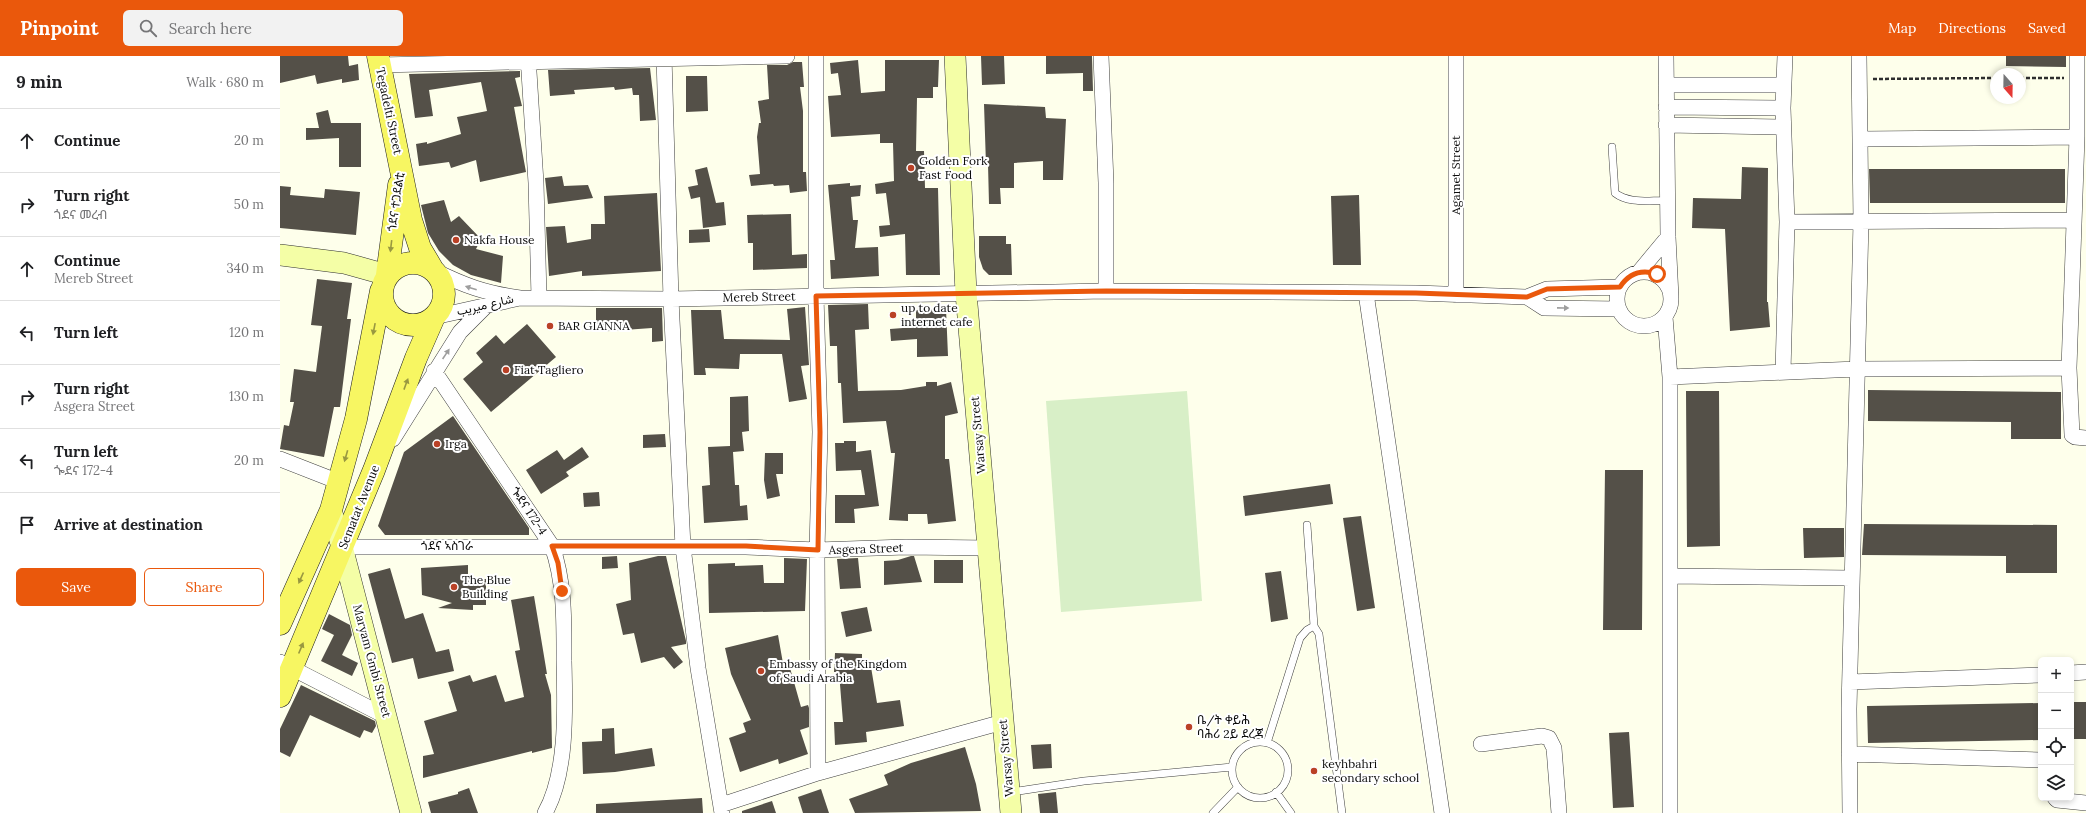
<!DOCTYPE html>
<html lang="en">
<head>
<meta charset="utf-8">
<style>
  body { margin:0; font-family:Lora,Vazirmatn,"Noto Sans Ethiopic",serif; background:#f2f2f2; color:#202124 }
  .controls { position:absolute; right:12px; bottom:12px; display:grid; overflow:hidden; border-radius:6px; box-shadow:0 2px 6px #0003 }
  .controls button { width:36px; height:36px; display:grid; place-items:center; padding:0; border:0; border-bottom:1px solid #e0e0e0; background:#fff; color:#202124; font:20px sans-serif }
  .compass { position:absolute; left:1710px; top:12px; width:36px; height:36px; border-radius:50%; background:#fff; box-shadow:0 2px 6px #0003; rotate:160deg }
  .stop { position:absolute; width:12px; height:12px; margin:-9px; border:3px solid #ea580c; border-radius:50%; background:#fff }
  .stop.end { background:#ea580c; border-color:#fff; box-shadow:0 1px 4px #0008 }
  .list { margin:0; padding:0; list-style:none }
  h2 { display:flex; justify-content:space-between; align-items:center; height:52px; margin:0; padding:0 16px; font-size:17px }
  h2 small { font-size:13px; font-weight:400; color:#757577 }
  .list li { display:grid; grid-template-columns:26px 1fr auto; gap:12px; align-items:center; box-sizing:border-box; height:64px; padding:0 16px; border-top:1px solid #e0e0e0 }
  .list b { display:block; font-size:15px; white-space:nowrap }
  .list p { margin:0; font-size:13px; white-space:nowrap; color:#757577 }
  .list em { font-size:13px; font-style:normal; color:#757577 }
  .actions { display:flex; gap:8px; padding:12px 16px }
  .actions a { flex:1; padding:9px 0; border:1px solid #ea580c; border-radius:6px; text-align:center; font-size:14px; color:#ea580c }
  .actions .main { background:#ea580c; color:#fff }
  .icon { flex:none; width:22px; height:22px; fill:none; stroke:currentColor; stroke-width:2; stroke-linecap:round; stroke-linejoin:round }
  .map { position:relative; flex:none; width:1806px; height:757px; overflow:hidden }
  header { display:flex; align-items:center; gap:24px; box-sizing:border-box; height:56px; padding:0 20px; background:#ea580c; color:#fff }
  header strong { font-size:19px }
  nav { display:flex; gap:22px; margin-inline-start:auto; font-size:14px }
  .search { width:280px; height:36px; background:#f2f2f2; display:flex; align-items:center; gap:10px; box-sizing:border-box; padding:0 14px; border-radius:6px; color:#757577; font-size:15px }
  main { display:flex }
  aside { flex:1; background:#fff }
  .map>svg:first-child { display:block }
</style>
</head>
<body>
<header>
<strong>Pinpoint</strong>
<div class="search"><svg class="icon" aria-label="search" viewBox="0 0 24 24"><circle cx="10" cy="10" r="6"/><path d="M15 15l6 6"/></svg>Search here</div>
<nav><a>Map</a><a>Directions</a><a>Saved</a></nav>
</header>
<main>
<aside>
<h2>9 min<small>Walk · 680 m</small></h2>
<ul class="list">
<li><svg class="icon" aria-label="ahead" viewBox="0 0 24 24"><path d="M12 20V5M6 11l6-6 6 6"/></svg><div><b>Continue</b></div><em>20 m</em></li>
<li><svg class="icon" aria-label="right" viewBox="0 0 24 24"><path d="M7 20v-9h11M14 6l5 5-5 5"/></svg><div><b>Turn right</b><p>ጎደና መረብ</p></div><em>50 m</em></li>
<li><svg class="icon" aria-label="ahead" viewBox="0 0 24 24"><path d="M12 20V5M6 11l6-6 6 6"/></svg><div><b>Continue</b><p>Mereb Street</p></div><em>340 m</em></li>
<li><svg class="icon" aria-label="left" viewBox="0 0 24 24"><path d="M17 20v-9H6M10 6l-5 5 5 5"/></svg><div><b>Turn left</b></div><em>120 m</em></li>
<li><svg class="icon" aria-label="right" viewBox="0 0 24 24"><path d="M7 20v-9h11M14 6l5 5-5 5"/></svg><div><b>Turn right</b><p>Asgera Street</p></div><em>130 m</em></li>
<li><svg class="icon" aria-label="left" viewBox="0 0 24 24"><path d="M17 20v-9H6M10 6l-5 5 5 5"/></svg><div><b>Turn left</b><p>ጐደና 172-4</p></div><em>20 m</em></li>
<li><svg class="icon" aria-label="arrive" viewBox="0 0 24 24"><path d="M6 21V4h12l-3 4 3 4H6"/></svg><div><b>Arrive at destination</b></div></li>
</ul>
<div class="actions"><a class="main">Save</a><a>Share</a></div>
</aside>
<div class="map">
<svg width="1806" height="757" viewBox="0 0 1806 757">
  <rect width="100%" height="100%" fill="#feffeb"/>
  <!-- pitch -->
  <path fill="#d8efc7" d="M907 335 922 545 781 556 766 345Z"/>
  <!-- building -->
  <path fill="#545048" d="M0 0H68L69 10 78 8 79 24 62 27V23L37 28 35 19 0 27Z
    M701 0H724L725 28 702 29Z
    M766 0H812L813 35H803V17L766 18Z
    M1726 0H1786V11L1726 10Z
    M578 4 581 37 605 35V4H659L658 31H653V42H637L636 95H644L645 132H658L660 219H626L625 178 600 181 599 170 610 169 606 137 596 138 595 128 614 125 613 87H600V78L551 81 548 40 561 39 558 17 551 18 550 7Z
    M513 6H522L524 31H520L523 55V116H526L527 135 510 137 509 129 494 130 493 128 471 130 469 119 480 118 477 81 479 67H481L478 45 489 43 487 9H507Z
    M370 12 376 64 360 65 359 39H353L352 32 335 34 334 31 294 34 295 38 270 40 268 14Z
    M240 15V21L235 22 242 50 234 51 246 116 200 126 196 104 171 112 169 106 139 110 136 88 147 86V88L181 78 177 61 207 55 201 26 149 34 153 60 135 62 129 18Z
    M406 20H427L428 55 406 56Z
    M704 48 765 51 766 62 786 63 783 124H763V105L734 107V132H720L721 148H709L708 108 706 109Z
    M48 54 51 67H81V111H59V82L26 84V72H39L36 57Z
    M427 111 436 147 444 146 446 169 423 172 420 141 411 143 408 131 418 129 415 114Z
    M1462 111 1488 112 1487 246H1488L1490 271 1450 275 1445 173 1412 172 1413 142 1461 143Z
    M1589 113H1785V147H1590Z
    M282 120 284 130 308 129 313 142 268 148 265 122Z
    M570 127V130L581 129 580 140 571 141 573 164H578L575 192 598 191 599 220 551 223 550 204H555L548 129Z
    M0 130 11 131 10 139 44 142 45 133 80 136 76 179 0 172Z
    M377 137 381 215 302 220V215L269 220 266 171 285 170 287 187 311 183V168H325L324 140Z
    M1079 139 1081 209H1053L1051 140Z
    M164 144 171 166 179 160 201 183 196 193 223 200 221 227 191 219 173 209 159 195 148 177 141 149Z
    M511 158 512 199 527 198V212L473 214V187H468L467 159Z
    M429 173 430 186 409 187V174Z
    M699 180H726V188H731L732 219H709L703 213 699 201Z
    M37 223 72 227 67 263H71L60 351H54L44 401 0 393 4 369 9 370 14 346H10L14 313 36 316 42 270 31 269Z
    M588 248 589 273 575 274 578 335 621 334 646 330V326H657V330L671 326 678 357 665 360V403H669L676 465 648 468 647 458H628V465L609 464 615 397H611L606 365 563 367 561 327H558L557 290H550L548 249Z
    M525 251 529 309 521 310 527 343 509 346 502 298H460L459 313 425 312 426 319H414L411 254H441L444 283 510 284 507 253Z
    M316 252H382L383 285 372 286V272L316 276Z
    M666 253 668 300 637 301V283L611 285 610 273 636 271V254Z
    M247 268 276 301 211 356 183 323 203 306 196 297 216 279 224 288Z
    M1588 334 1781 336V383H1731V366L1588 365Z
    M1406 335H1439L1440 490 1407 491Z
    M468 340 469 375 462 376 464 395 453 396 455 429H459L460 450 467 449 468 464 424 467 422 430 430 429 428 391 450 390V341Z
    M173 360 249 472V479H105L98 470 124 396Z
    M385 378 386 391 363 392V379Z
    M564 385H576V396L591 394 599 450 574 453 575 467H555V439H585L581 414 556 415 555 387H564Z
    M302 391 309 401 286 416 289 420 261 438 246 414 277 394 284 404Z
    M485 397H503V418H496L500 440 487 443 484 424Z
    M1325 414H1363L1362 574H1323Z
    M1050 428 1053 448 965 460 963 440Z
    M319 436 320 450 304 451 303 437Z
    M1081 460 1095 552 1077 555 1063 462Z
    M1584 468 1777 469V517H1726V500L1582 499Z
    M1523 472H1564V501L1524 502Z
    M337 500 338 512 322 513V501Z
    M378 500H386L406 585V588L391 591 403 606 394 613 384 601 361 607 354 577 343 579 336 548 351 544 349 507Z
    M631 500H634L642 526 604 529V505L618 504Z
    M504 502 527 503 525 555 429 557 428 508 455 507V510L483 509 484 527H504Z
    M578 502 581 532 560 533 557 503Z
    M654 504H683V527H654Z
    M188 509V523H206V549H193V554L158 552 172 547 142 539 141 512Z
    M110 512 125 563 143 557 156 596 169 593 174 615 138 623 133 602 112 607 88 518Z
    M1001 515 1008 563 991 566 985 517Z
    M254 540 267 618H265L271 639 272 692 252 697V695L143 722V700L154 698 144 665 177 655 168 626 190 619 193 626 216 619 225 646 244 641 235 595 240 594 231 544Z
    M587 551 592 575 566 581 561 556Z
    M49 558 70 569 72 579 62 599 78 607 72 620 41 605 54 579 42 573Z
    M498 579 504 613 510 612 521 651 528 649 529 652V671L520 674 528 698 499 708 498 703 460 716 449 682 466 676 463 667 471 664 451 618 445 592Z
    M555 597 582 598V606L590 605 597 647 620 644 624 670 586 676 587 686 555 689 554 666H563L559 616H554Z
    M21 629 95 665 96 670 92 677 84 674 80 682 30 659 10 701 0 696V673Z
    M1791 646H1806V683H1791Z
    M1761 647V684L1588 687 1587 650Z
    M334 672 335 698 372 692 375 710 335 716 303 718 302 686 322 685V673Z
    M1349 676 1354 751 1333 752 1329 677Z
    M771 688 772 712 753 713 751 689Z
    M685 691 696 728 701 755 575 757 569 743 608 729 604 719 631 707Z
    M189 732 198 757H151L148 746 178 738V736Z
    M541 733 549 757H523L518 741Z
    M776 736 778 757H760L758 738Z
    M422 742 423 757H316V748Z
    M492 745 496 757H462V755Z"/>
  <g fill="none" stroke-linecap="round" stroke-linejoin="round">
    <!-- lane casing -->
    <g stroke="#3f3f3f" stroke-width="8">
      <path id="lane" d="M1332 91 1335 137C1349 148 1370 144 1387 145
        M1027 469 1034 570
        M952 714a28 28 0 1 1 56 0a28 28 0 1 1-56 0Z
        M987 687 1020 582 1027 574 1034 570 1039 578 1062 757
        M732 736 804 725 952 711
        M996 736 1011 757
        M933 757 958 731"/>
    </g>
    <!-- street casing -->
    <g stroke="#3f3f3f" stroke-width="16">
      <path id="street" d="M248 0 256 127 259 241
        M384 0 391 243 403 491 418 612 442 757
        M536 0V240L540 376 537 494 538 717
        M821 0 826 127V235
        M1176 0V239
        M1386 0 1388 181 1391 241
        M1797 0V81L1789 312 1792 379 1795 381 1806 382
        M99 9 507 0
        M1386 29H1503
        M1386 51 1503 52
        M1386 69 1503 71
        M1580 83 1797 81
        M1507 166 1793 164
        M153 214C185 230 205 237 240 242L154 261
        M1337 243a27 27 0 1 1 54 0a27 27 0 1 1-54 0Z
        M1359 216 1388 181
        M1086 237 1162 757
        M1247 241 1264 252 1339 253
        M240 242 391 243 826 235 1136 237 1247 241 1267 233 1339 231
        M1385 261 1390 321V757
        M154 315 272 490C285 527 284 566 284 605 285 650 288 716 265 757
        M1503 316 1507 166 1503 52 1505 0
        M1390 321 1577 313 1789 312
        M113 383 180 276 207 249
        M0 403 59 426
        M62 491H466L537 494 626 491 708 492
        M1391 520 1572 522
        M0 606 107 661
        M1791 617 1806 616
        M1570 626 1761 619
        M1201 688 1262 680 1269 682 1274 692 1279 757
        M1569 698 1761 704
        M1775 742 1777 744 1806 747
        M441 749 538 717 723 666
        M1570 757 1569 653 1581 166 1579 0"/>
    </g>
    <!-- secondary casing -->
    <g stroke="#2e2e2e" stroke-width="22">
      <path id="secondary" d="M675 0 686 237 731 757
        M0 199 64 207 107 219
        M51 454 62 491 131 757"/>
    </g>
    <!-- primary casing -->
    <g stroke="#1d1d1d" stroke-width="23">
      <path id="primary" d="M98 0 131 164 140 192 153 214
        M102 238a31 31 0 1 1 62 0a31 31 0 1 1-62 0Z
        M107 219 119 129
        M0 568 51 454 76 363 101 235
        M0 640 94 414 136 302 154 261"/>
    </g>
    <!-- path -->
    <path stroke="#2e2e2e" stroke-width="2.5" stroke-dasharray="4 2" stroke-linecap="butt" d="M1740 22H1784
      M1593 23 1716 22"/>
    <!-- lane -->
    <use href="#lane" stroke="#fff" stroke-width="7"/>
    <!-- street -->
    <use href="#street" stroke="#fff" stroke-width="15"/>
    <!-- secondary -->
    <use href="#secondary" stroke="#f4fea6" stroke-width="21"/>
    <!-- primary -->
    <use href="#primary" stroke="#f7f662" stroke-width="22"/>
  </g>
  <!-- one-way arrows -->
  <defs><path id="oneway-solid" d="M-6-.8H1V-3.2L6.5 0L1 3.2V.8H-6Z"/></defs>
  <g fill="#999840">
    <use href="#oneway-solid" transform="translate(111 190) rotate(97)"/>
    <use href="#oneway-solid" transform="translate(94 273) rotate(101)"/>
    <use href="#oneway-solid" transform="translate(126 328) rotate(-70)"/>
    <use href="#oneway-solid" transform="translate(66 400) rotate(106)"/>
    <use href="#oneway-solid" transform="translate(21 522) rotate(114)"/>
    <use href="#oneway-solid" transform="translate(21 592) rotate(-67)"/>
  </g>
  <g fill="#9e9e9e">
    <use href="#oneway-solid" transform="translate(191 232) rotate(-162)"/>
    <use href="#oneway-solid" transform="translate(1283 252) rotate(1)"/>
    <use href="#oneway-solid" transform="translate(166 298) rotate(-56)"/>
  </g>
  <g fill="none" stroke-linecap="round" stroke-linejoin="round">
    <!-- route -->
    <path stroke="#ea580c" stroke-width="5" d="M282 535 278 507 272 490H466L538 494 540 376 536 240 826 235 1136 237 1247 241 1267 233 1340 231C1349 217 1361 213 1377 218"/>
  </g>
  <!-- markers -->
  <g fill="#ba4126" stroke="#fff" stroke-width="1.5">
    <circle cx="631" cy="112" r="4"/>
    <circle cx="176" cy="184" r="4"/>
    <circle cx="613" cy="259" r="4"/>
    <circle cx="270" cy="270" r="4"/>
    <circle cx="226" cy="314" r="4"/>
    <circle cx="157" cy="388" r="4"/>
    <circle cx="174" cy="531" r="4"/>
    <circle cx="481" cy="615" r="4"/>
    <circle cx="909" cy="671" r="4"/>
    <circle cx="1034" cy="715" r="4"/>
  </g>
  <g text-anchor="middle" stroke-width="4" stroke-linejoin="round" paint-order="stroke">
    <!-- street labels -->
    <g font-size="12" fill="#0c0c0c" stroke="#fff">
      <text transform="translate(109 55) rotate(78)" y="4">Tegadelti Street</text>
      <text transform="translate(1176 119) rotate(-90)" y="4">Agamet Street</text>
      <text transform="translate(116 146) rotate(-82)" y="4">ጎደና ተጋደልቲ</text>
      <text transform="translate(479 241) rotate(-1)" y="4">Mereb Street</text>
      <text transform="translate(205 249) rotate(-13)" y="4">شارع ميريب</text>
      <text transform="translate(698 379) rotate(-95)" y="4">Warsay Street</text>
      <text transform="translate(79 451) rotate(-68)" y="4">Sematat Avenue</text>
      <text transform="translate(249 455) rotate(56)" y="4">ጐደና 172-4</text>
      <text x="167" y="494">ጎደና ኣስገራ</text>
      <text transform="translate(586 493) rotate(-2)" y="4">Asgera Street</text>
      <text transform="translate(92 605) rotate(75)" y="4">Maryam Gmbi Street</text>
      <text transform="translate(726 702) rotate(-95)" y="4">Warsay Street</text>
    </g>
    <!-- poi labels -->
    <g font-size="12" fill="#0c0c0c" stroke="#fff" text-anchor="start">
      <text x="639" y="109">Golden Fork<tspan x="639" dy="14">Fast Food</tspan></text>
      <text x="184" y="188">Nakfa House</text>
      <text x="621" y="256">up to date<tspan x="621" dy="14">internet cafe</tspan></text>
      <text x="278" y="274">BAR GIANNA</text>
      <text x="234" y="318">Fiat Tagliero</text>
      <text x="165" y="392">Irga</text>
      <text x="182" y="528">The Blue<tspan x="182" dy="14">Building</tspan></text>
      <text x="489" y="612">Embassy of the Kingdom<tspan x="489" dy="14">of Saudi Arabia</tspan></text>
      <text x="917" y="668">ቤ/ት ቀይሕ<tspan x="917" dy="14">ባሕሪ 2ይ ደረጃ</tspan></text>
      <text x="1042" y="712">keyhbahri<tspan x="1042" dy="14">secondary school</tspan></text>
    </g>
  </g>
</svg>
<div class="controls">
<button>+</button>
<button>−</button>
<button><svg class="icon" aria-label="locate" viewBox="0 0 24 24"><circle cx="12" cy="12" r="6"/><path d="M12 2v4M12 18v4M2 12h4M18 12h4"/></svg></button>
<button><svg class="icon" aria-label="layers" viewBox="0 0 24 24"><path d="M12 4l9 5-9 5-9-5zM3 14l9 5 9-5"/></svg></button>
</div>
<svg class="compass" viewBox="-18 -18 36 36"><path d="M0-13l5 13h-10z" fill="#e53935"/><path d="M0 13l5-13h-10z" fill="#757577"/></svg>
<div class="stop" style="left:1377px;top:218px"></div>
<div class="stop end" style="left:282px;top:535px"></div>
</div>
</main>
</body>
</html>
